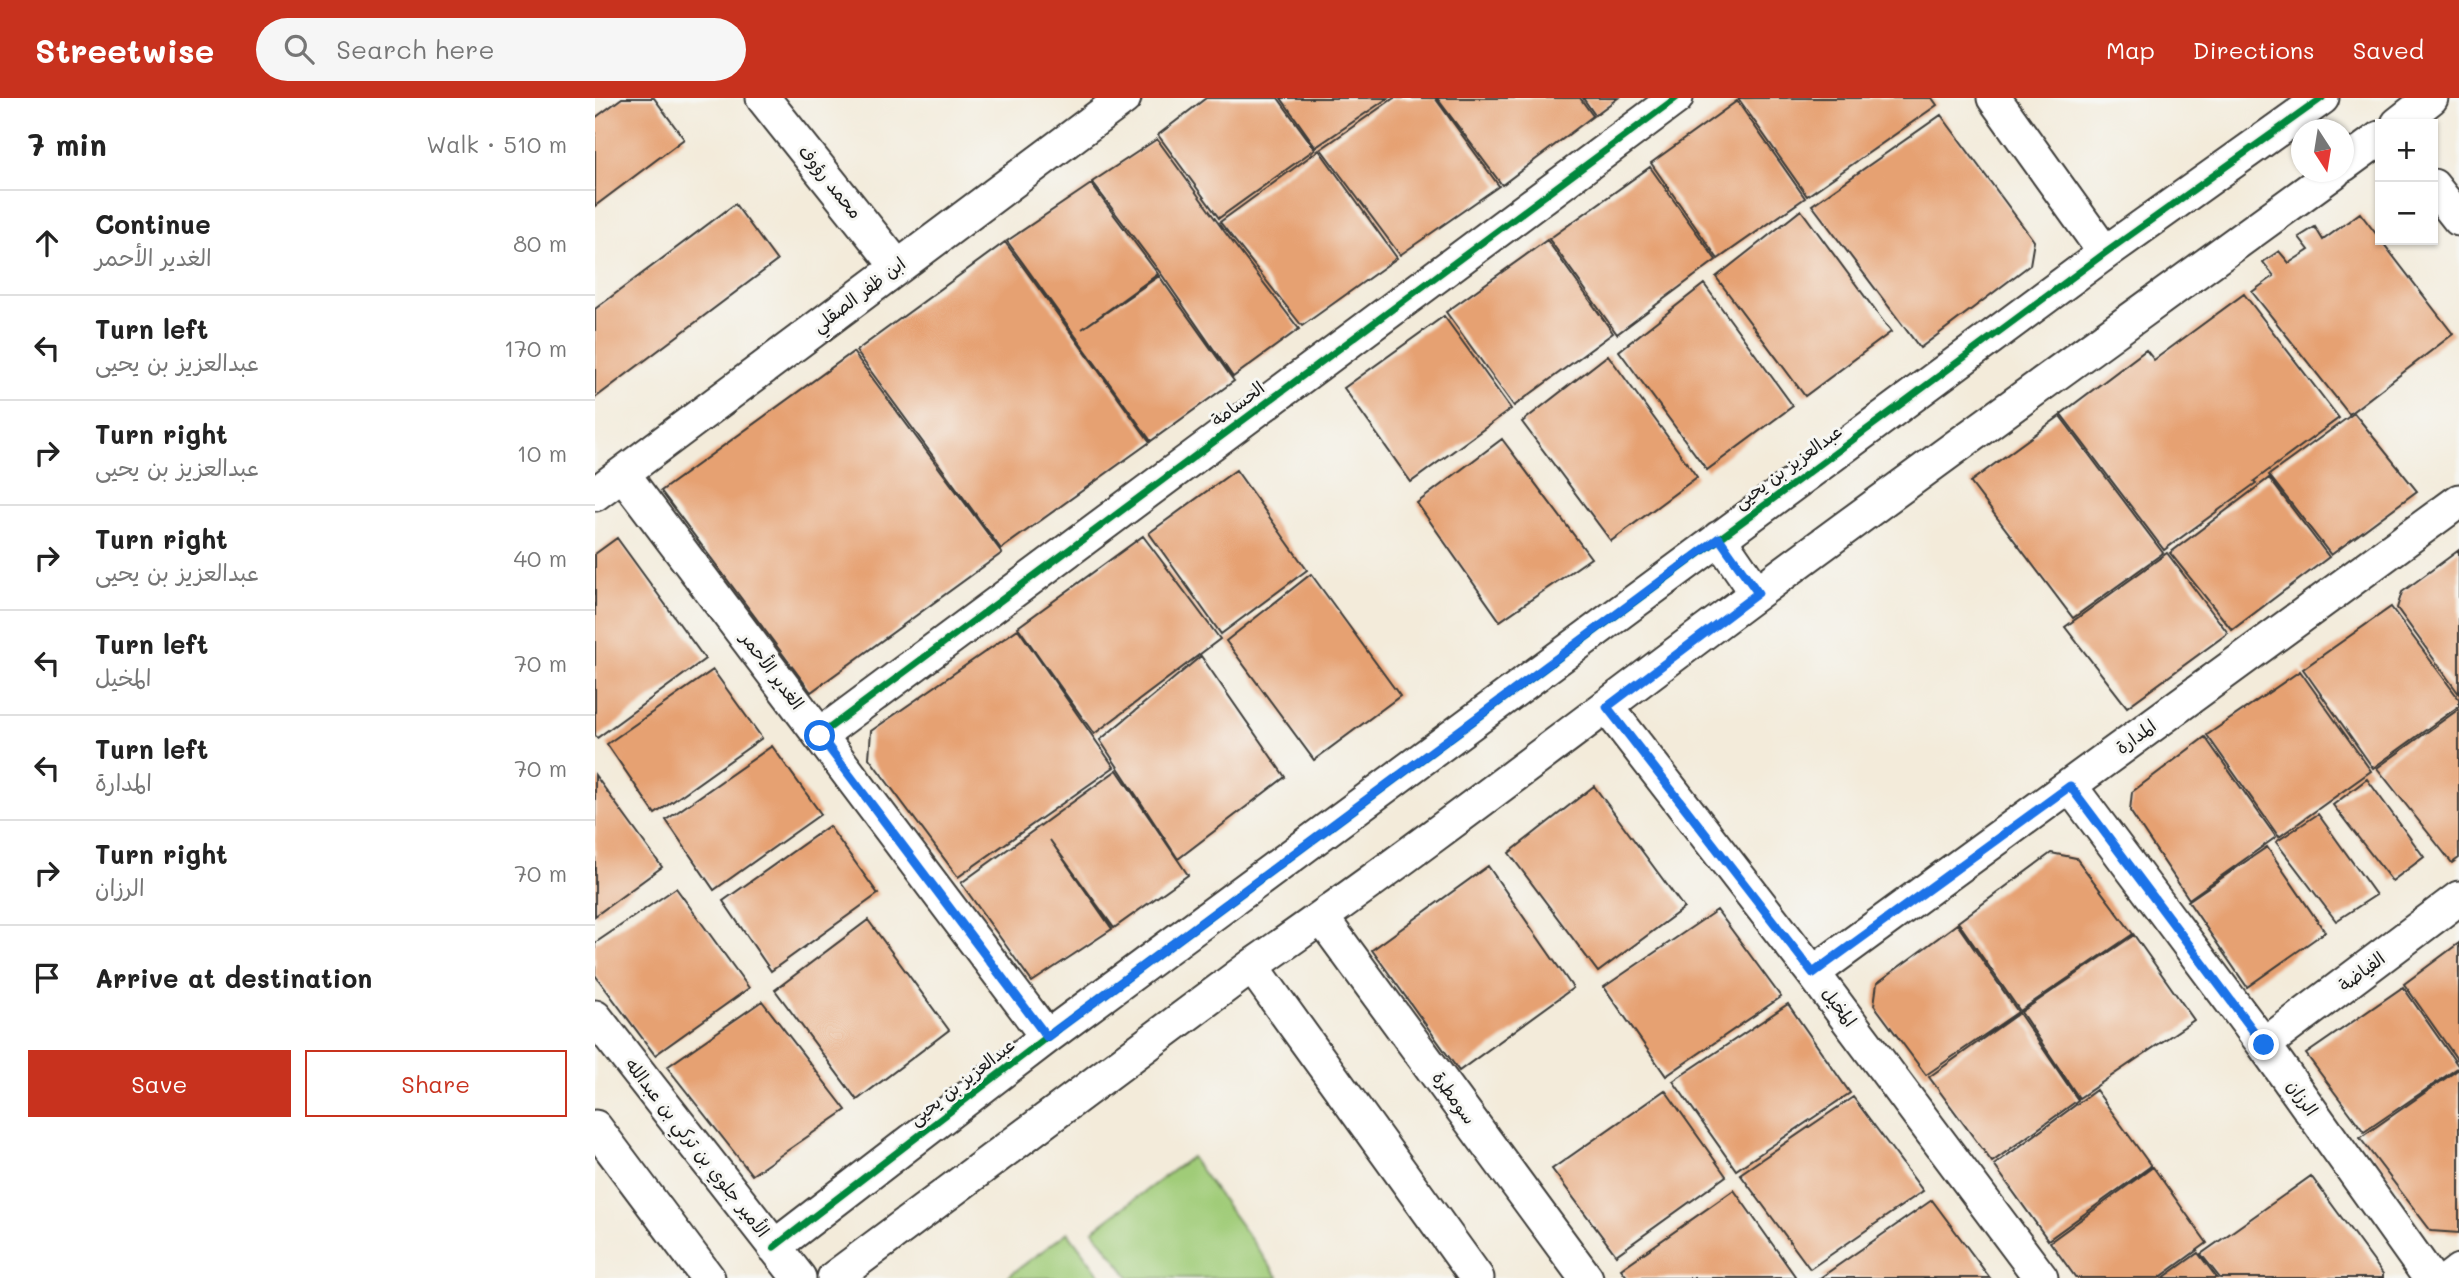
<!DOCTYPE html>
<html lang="en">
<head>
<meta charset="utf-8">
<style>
  body { margin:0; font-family:Mali,"Playpen Sans Arabic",sans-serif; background:#f6f6f6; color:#222 }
  .controls { position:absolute; right:21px; top:21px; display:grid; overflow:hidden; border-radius:0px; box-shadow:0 2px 5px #0004 }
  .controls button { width:63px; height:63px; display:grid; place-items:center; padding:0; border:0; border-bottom:2px solid #e0e0e0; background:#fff; color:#222; font:35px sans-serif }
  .compass { position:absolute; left:1696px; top:21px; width:63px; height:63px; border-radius:50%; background:#fff; box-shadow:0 2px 5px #0004; rotate:168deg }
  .stop { position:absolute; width:21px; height:21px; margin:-16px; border:5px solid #1a73e8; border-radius:50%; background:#fff }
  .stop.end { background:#1a73e8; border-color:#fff; box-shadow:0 2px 7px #0008 }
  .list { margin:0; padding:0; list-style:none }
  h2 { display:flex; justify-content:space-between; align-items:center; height:91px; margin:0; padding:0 28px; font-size:30px }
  h2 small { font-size:23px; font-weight:400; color:#767676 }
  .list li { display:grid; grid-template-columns:46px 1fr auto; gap:21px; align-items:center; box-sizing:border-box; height:105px; padding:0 28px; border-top:2px solid #e0e0e0 }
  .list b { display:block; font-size:26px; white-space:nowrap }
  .list p { margin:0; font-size:23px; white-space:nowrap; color:#767676 }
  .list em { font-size:23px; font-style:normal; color:#767676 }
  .actions { display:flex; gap:14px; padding:21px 28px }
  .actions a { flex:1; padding:16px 0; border:2px solid #c8321e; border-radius:0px; text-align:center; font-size:24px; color:#c8321e }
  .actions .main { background:#c8321e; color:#fff }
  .icon { flex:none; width:38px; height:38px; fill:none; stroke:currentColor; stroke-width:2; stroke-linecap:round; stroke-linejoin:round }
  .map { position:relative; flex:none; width:1864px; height:1180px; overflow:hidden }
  header { display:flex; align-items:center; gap:42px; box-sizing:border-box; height:98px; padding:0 35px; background:#c8321e; color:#fff }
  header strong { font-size:33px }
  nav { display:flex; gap:38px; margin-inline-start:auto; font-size:24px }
  .search { width:490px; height:63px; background:#f6f6f6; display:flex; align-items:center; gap:18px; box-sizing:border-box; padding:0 24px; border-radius:38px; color:#767676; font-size:26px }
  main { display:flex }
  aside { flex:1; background:#fff }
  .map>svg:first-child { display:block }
</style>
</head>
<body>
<header>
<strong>Streetwise</strong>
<div class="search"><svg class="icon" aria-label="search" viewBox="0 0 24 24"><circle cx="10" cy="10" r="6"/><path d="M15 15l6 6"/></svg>Search here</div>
<nav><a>Map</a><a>Directions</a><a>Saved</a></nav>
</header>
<main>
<aside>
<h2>7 min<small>Walk · 510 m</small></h2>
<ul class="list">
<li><svg class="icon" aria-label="ahead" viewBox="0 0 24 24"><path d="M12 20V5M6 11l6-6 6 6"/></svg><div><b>Continue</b><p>الغدير الأحمر</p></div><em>80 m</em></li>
<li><svg class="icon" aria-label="left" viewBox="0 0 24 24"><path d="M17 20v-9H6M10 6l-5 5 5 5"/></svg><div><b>Turn left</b><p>عبدالعزيز بن يحيى</p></div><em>170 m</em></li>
<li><svg class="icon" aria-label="right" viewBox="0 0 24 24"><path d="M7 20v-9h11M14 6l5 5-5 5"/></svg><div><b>Turn right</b><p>عبدالعزيز بن يحيى</p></div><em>10 m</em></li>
<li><svg class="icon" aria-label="right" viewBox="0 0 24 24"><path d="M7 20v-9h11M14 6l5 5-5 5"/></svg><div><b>Turn right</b><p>عبدالعزيز بن يحيى</p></div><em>40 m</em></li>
<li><svg class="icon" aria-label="left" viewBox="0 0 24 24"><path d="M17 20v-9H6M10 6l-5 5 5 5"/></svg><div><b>Turn left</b><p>المخيل</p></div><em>70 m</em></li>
<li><svg class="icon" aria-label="left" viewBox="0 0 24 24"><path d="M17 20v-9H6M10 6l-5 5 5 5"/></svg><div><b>Turn left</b><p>المدارة</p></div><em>70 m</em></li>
<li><svg class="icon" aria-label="right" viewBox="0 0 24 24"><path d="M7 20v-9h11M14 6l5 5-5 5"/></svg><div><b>Turn right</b><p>الرزان</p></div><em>70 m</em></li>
<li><svg class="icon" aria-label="arrive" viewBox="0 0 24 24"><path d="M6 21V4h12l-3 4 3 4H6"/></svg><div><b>Arrive at destination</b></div></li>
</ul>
<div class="actions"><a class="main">Save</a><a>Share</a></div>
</aside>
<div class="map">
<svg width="1864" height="1180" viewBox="0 0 1864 1180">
  <rect width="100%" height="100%" fill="#f6f6f2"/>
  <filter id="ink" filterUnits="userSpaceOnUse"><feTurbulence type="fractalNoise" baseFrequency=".0143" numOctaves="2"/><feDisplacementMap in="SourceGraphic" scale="14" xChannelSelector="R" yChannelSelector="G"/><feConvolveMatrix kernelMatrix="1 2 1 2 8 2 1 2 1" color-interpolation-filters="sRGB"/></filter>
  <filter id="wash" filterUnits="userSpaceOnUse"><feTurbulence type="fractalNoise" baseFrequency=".00686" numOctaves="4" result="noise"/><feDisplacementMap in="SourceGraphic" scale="28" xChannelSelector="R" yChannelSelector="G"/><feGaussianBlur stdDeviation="1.57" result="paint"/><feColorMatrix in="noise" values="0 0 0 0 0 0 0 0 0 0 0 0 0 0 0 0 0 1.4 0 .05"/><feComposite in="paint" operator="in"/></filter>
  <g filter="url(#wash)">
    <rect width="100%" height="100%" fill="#f3ebda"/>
    <!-- green -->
    <path fill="#a0cc78" stroke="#5e744a" stroke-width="2" d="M596 1059 684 1180H535L498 1132Z
      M473 1134 507 1180H411Z"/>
    <g id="blocks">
      <!-- building -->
      <path fill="#e6a172" d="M27 0H59L89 41 0 108V20Z
        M611 0H683L720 51 624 120 563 37Z
        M686 0H793L721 49Z
        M799 0H840L904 88 805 157 726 51Z
        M842 0H985L998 18 907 87Z
        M988 0H1023L1000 17Z
        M1143 0H1337L1342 7 1212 98Z
        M1142 3 1210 100 1123 161 1056 65Z
        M1346 17 1439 143 1435 167 1325 250 1217 107Z
        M562 41 629 133 704 231 638 279 567 177 497 84Z
        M724 52 802 160 707 228 625 124Z
        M1055 69 1121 162 1022 236 954 141Z
        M496 86 563 176 487 231 564 178 639 283 556 343 412 143Z
        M140 106 182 163 0 300V211Z
        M1206 112 1296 234 1210 298 1121 179Z
        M1765 115 1858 236 1754 316 1657 194 1679 178 1668 164 1684 153 1694 165 1714 152 1704 139 1720 129 1728 142Z
        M952 142 1018 235 919 308 851 214Z
        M410 144 555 344 406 451 261 253Z
        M1109 186 1198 308 1112 372 1024 253Z
        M1649 196 1744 320 1659 383 1661 385 1569 452 1466 316 1551 252 1559 262Z
        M849 218 916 311 816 384 749 290Z
        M258 254 407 455 216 594 66 393Z
        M1013 257 1102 379 1016 443 927 324Z
        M1759 315 1822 393 1736 457 1674 377Z
        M1465 318 1568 455 1478 520 1375 384Z
        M907 341 996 460 905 523 822 405Z
        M641 372 712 472 626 536 554 435Z
        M1674 380 1734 459 1637 532 1575 455Z
        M548 438 625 541 499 636 423 529Z
        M22 440 110 561 2 640 0 637V456Z
        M1864 452V596L1802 510 1807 494Z
        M1572 455 1633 535 1532 609 1470 529Z
        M716 476 805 598 719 662 631 543Z
        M1796 509 1864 601V608L1778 670 1708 571Z
        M423 531 519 669 363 779 274 660 276 633Z
        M606 558 690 679 583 761 505 642Z
        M118 572 167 640 60 716 12 646Z
        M1705 573 1776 673 1684 739 1612 637Z
        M1864 611V760L1857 765 1782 670Z
        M1610 639 1681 739 1594 801 1535 713 1537 694Z
        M177 648 226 716 119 792 71 722Z
        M522 672 593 777 519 830 455 742 517 831 437 884 366 785Z
        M0 677 67 769 0 818Z
        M1772 681 1829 759 1797 783 1738 707Z
        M999 688 1089 810 1003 874 914 755Z
        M1723 716 1781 797 1741 823 1681 744Z
        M234 728 283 796 176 873 128 803Z
        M1672 749 1730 834 1652 889 1593 803Z
        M1456 755 1481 760 1538 836 1425 913 1363 824Z
        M893 768 978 890 864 973 777 852Z
        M81 790 154 890 60 957 0 877V845Z
        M1122 812 1186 899 1071 978 1009 889Z
        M273 822 354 932 262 1002 180 892Z
        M1362 826 1423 914 1331 977 1279 907 1282 885Z
        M1539 837 1599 922 1484 1000 1426 914Z
        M1864 845V964L1809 886Z
        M1808 889 1864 969 1769 1034 1711 956Z
        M167 903 251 1012 157 1077 72 969Z
        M1193 906 1255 995 1141 1072 1078 983Z
        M1424 915 1483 1002 1397 1064 1334 979Z
        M1864 971V1135L1836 1133 1765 1040Z
        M1070 992 1131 1078 1021 1157 957 1071Z
        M1501 992 1556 1068 1453 1142 1399 1067Z
        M1258 999 1328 1093 1215 1171 1145 1076Z
        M1558 1069 1612 1145 1564 1180H1481L1455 1144Z
        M1716 1078 1788 1176V1180H1625L1606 1156Z
        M1139 1092 1200 1178 1197 1180H1033L1026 1171Z
        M1337 1102 1395 1180H1225Z
        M1603 1155 1622 1180H1568Z"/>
    </g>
  </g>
  <g filter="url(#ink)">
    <use href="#blocks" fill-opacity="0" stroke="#3c3b38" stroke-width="2"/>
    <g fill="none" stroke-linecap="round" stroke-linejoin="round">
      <!-- street casing -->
      <g stroke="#3c3b38" stroke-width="37">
        <path id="street" d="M168 0 302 168
          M1399 0 1510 155
          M1803 26 1836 0
          M1748 67 1785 40
          M1838 88 1864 121
          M28 376 452 939
          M0 396 529 0
          M1124 440 1162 495
          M1012 609 1218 875 1446 1180
          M225 637 1081 0
          M1475 688 1669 947 1835 1180
          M727 820 991 1180
          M657 868 882 1180
          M1218 875 1864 403
          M0 919 204 1180
          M1669 947 1864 800
          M0 1029 113 1180
          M179 1149 452 939 1510 155 1727 0
          M239 1180 657 868C829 749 994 620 1162 495 1353 353 1547 214 1739 74
          M1855 1180 1864 1173"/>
      </g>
      <!-- street -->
      <use href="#street" stroke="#fff" stroke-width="33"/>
      <!-- cycleway casing -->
      <g stroke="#f6f6f2" stroke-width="11">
        <path id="cycleway" d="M225 637 1081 0
          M179 1149 452 939 1510 155 1727 0"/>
      </g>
      <!-- cycleway -->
      <use href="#cycleway" stroke="#00873e" stroke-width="7"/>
    </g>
  </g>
  <g fill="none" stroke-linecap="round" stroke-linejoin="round" filter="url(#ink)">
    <!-- route -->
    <path stroke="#1a73e8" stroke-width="9" d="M225 638 452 939 1124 440 1163 495 1012 609 1218 875 1475 688 1669 947"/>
  </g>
  <g text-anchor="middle" stroke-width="6" stroke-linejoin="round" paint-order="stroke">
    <!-- street labels -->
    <g font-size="18" fill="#1c1c1c" stroke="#f6f6f2">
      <text transform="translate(235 84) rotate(51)" y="6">محمد رؤوف</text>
      <text transform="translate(264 197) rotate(-37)" y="6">ابن ظفر الصقلي</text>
      <text transform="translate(643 306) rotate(-37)" y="6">الحسامة</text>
      <text transform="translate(1193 369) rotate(-36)" y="6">عبدالعزيز بن يحيى</text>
      <text transform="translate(177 573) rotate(53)" y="6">الغدير الأحمر</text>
      <text transform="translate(1541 639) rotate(-36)" y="6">المدارة</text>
      <text transform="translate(1767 874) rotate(-37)" y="6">الفياضة</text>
      <text transform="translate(1244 909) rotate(53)" y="6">المخيل</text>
      <text transform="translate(367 984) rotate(-38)" y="6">عبدالعزيز بن يحيى</text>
      <text transform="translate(859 1000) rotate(54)" y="6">سومطرة</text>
      <text transform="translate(1707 1000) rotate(55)" y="6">الرزان</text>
      <text transform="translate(102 1050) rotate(52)" y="6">الأمير جلوي بن تركي بن عبدالله</text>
    </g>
  </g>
</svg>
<div class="controls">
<button>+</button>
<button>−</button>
</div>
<svg class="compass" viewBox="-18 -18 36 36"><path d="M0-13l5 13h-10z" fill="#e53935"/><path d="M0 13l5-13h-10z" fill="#767676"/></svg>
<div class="stop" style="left:225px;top:638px"></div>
<div class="stop end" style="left:1669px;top:947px"></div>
</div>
</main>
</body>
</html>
